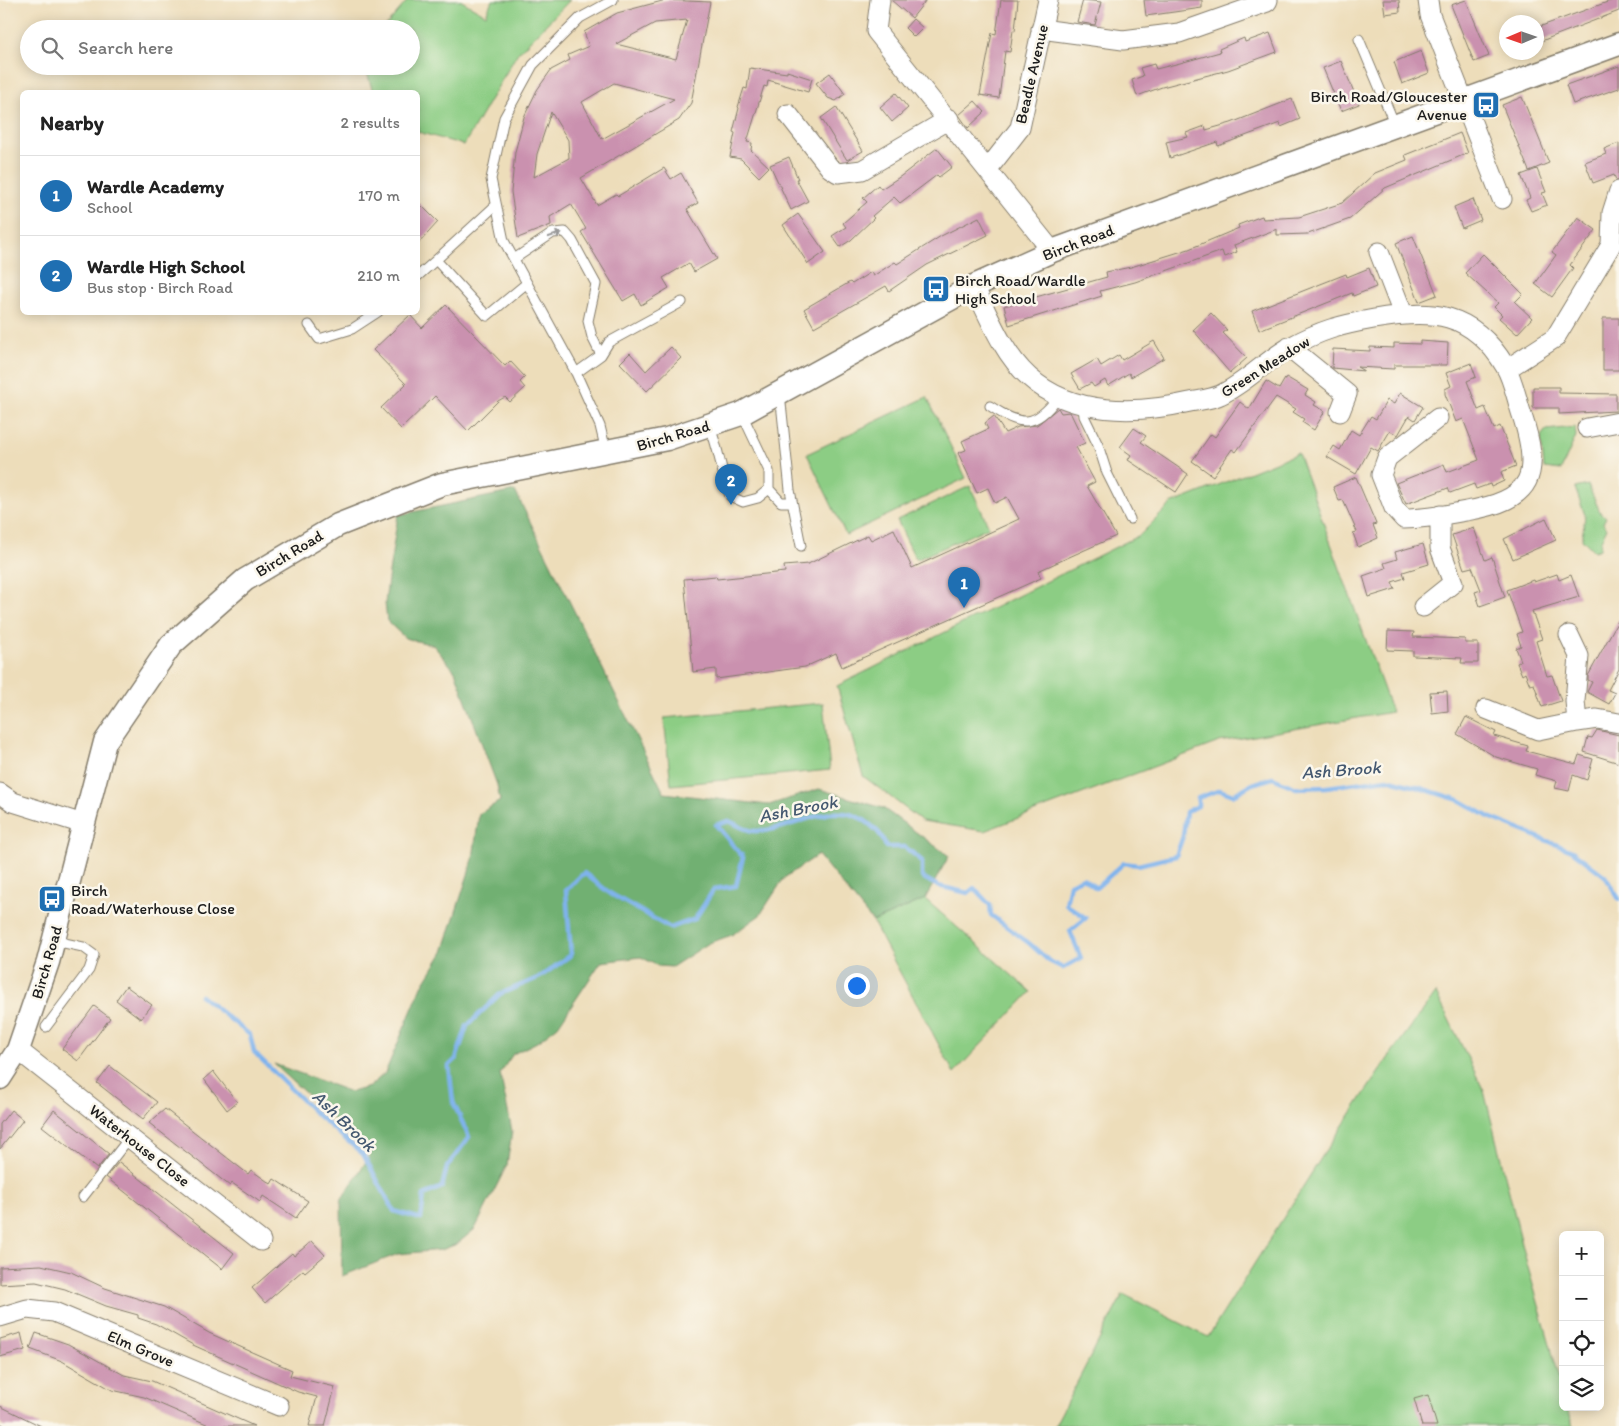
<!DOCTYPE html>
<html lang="en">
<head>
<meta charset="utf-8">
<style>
  body { margin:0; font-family:Itim,sans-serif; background:#f6f6f6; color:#222 }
  .controls { position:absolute; right:15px; bottom:15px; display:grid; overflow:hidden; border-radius:8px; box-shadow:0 2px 12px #0003 }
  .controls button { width:45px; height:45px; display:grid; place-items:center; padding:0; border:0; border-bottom:1px solid #e0e0e0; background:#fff; color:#222; font:25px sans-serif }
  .compass { position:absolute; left:1499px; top:15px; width:45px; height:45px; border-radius:50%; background:#fff; box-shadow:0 2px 12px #0003; rotate:268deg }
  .you { position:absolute; left:856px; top:985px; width:18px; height:18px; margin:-12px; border:4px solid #fff; border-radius:50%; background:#1a73e8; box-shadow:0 0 0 8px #1a73e833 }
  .badge { display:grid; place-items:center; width:32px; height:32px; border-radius:50%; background:#1f6fb2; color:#fff; font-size:16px; font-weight:700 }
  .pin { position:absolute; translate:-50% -41px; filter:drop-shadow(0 1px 2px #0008) }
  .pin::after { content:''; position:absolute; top:26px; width:18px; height:15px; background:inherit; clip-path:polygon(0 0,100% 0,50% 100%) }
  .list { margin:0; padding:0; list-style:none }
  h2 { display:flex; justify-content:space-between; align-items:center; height:65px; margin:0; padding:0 20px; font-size:21px }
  h2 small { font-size:16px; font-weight:400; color:#767676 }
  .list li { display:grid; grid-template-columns:32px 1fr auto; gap:15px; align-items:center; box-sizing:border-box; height:80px; padding:0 20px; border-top:1px solid #e0e0e0 }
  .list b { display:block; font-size:19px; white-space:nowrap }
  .list p { margin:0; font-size:16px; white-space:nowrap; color:#767676 }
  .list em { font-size:16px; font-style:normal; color:#767676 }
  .icon { flex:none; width:28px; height:28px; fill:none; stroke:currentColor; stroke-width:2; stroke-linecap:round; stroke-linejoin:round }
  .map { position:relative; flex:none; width:1619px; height:1426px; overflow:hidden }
  .search { position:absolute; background:#fff; box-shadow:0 2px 12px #0003; left:20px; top:20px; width:400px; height:55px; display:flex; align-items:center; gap:12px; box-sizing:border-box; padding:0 18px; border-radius:28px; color:#767676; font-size:19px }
  .panel { position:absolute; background:#fff; box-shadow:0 2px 12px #0003; left:20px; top:90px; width:400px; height:225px; border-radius:8px }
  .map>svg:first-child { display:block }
</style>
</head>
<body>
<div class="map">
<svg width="1619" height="1426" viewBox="0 0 1619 1426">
  <rect width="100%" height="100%" fill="#fbf7ec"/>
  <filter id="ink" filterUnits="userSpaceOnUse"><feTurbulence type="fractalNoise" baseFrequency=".02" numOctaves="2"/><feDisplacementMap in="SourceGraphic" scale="10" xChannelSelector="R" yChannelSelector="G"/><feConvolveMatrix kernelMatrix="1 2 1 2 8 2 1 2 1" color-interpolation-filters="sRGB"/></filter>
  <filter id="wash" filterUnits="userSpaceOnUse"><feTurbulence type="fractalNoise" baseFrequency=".0096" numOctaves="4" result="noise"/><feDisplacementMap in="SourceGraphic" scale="20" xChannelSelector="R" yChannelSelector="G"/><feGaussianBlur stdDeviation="1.12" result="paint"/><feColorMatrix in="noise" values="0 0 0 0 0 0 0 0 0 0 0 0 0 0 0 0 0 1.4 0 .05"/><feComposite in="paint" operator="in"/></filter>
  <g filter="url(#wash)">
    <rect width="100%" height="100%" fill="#edddba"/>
    <!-- green -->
    <path fill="#8ccd84" stroke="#547450" d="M408 0H460L486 15 492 0H570L517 54 464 145 418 132V92H373L365 66H411V29H383Z
      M927 397 966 478 846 535 807 454Z
      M1575 427 1576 436 1561 470 1544 468 1541 436 1546 430Z
      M1298 453 1392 712 1219 742 984 831 922 821 863 776 837 686 1140 535 1171 504Z
      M1588 485 1601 514 1606 517 1603 523 1607 528 1601 540 1600 549 1594 551 1582 539 1585 515 1575 488Z
      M970 486 989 527 916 560 897 520Z
      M823 703 830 770 671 785 664 718Z
      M925 899 1031 992 954 1073 873 922Z
      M1436 993 1484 1091 1527 1264 1563 1389V1407H1568L1573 1426 1055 1425 1123 1294 1208 1337 1323 1155 1393 1051Z"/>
    <!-- forest -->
    <path fill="#71b072" stroke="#466647" d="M515 491 664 793 769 805 819 789 883 808 949 856 925 899 873 922 818 855 784 878 760 915 732 935 709 943 672 967 658 966 641 957 601 962 558 1026 537 1042 513 1054 500 1073 512 1131 507 1165 475 1229 457 1244 441 1250 398 1254 342 1276 341 1200 371 1154 274 1064 351 1092 369 1087 385 1073 422 986 443 952 473 859 479 814 500 801 497 785 455 671 433 645 405 638 387 621 385 603 388 579 398 515Z"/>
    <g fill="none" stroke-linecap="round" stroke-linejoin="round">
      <!-- stream -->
      <path stroke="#7fb3ed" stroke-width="4.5" d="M201 996 250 1035 254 1052 314 1112 363 1154 394 1211 421 1219 424 1195 442 1187 447 1167 469 1137 453 1102 449 1066 456 1059 467 1026 500 994 540 977 571 955 566 890 584 873 611 894 670 928 695 919 714 889 736 886 743 857 716 825 729 821C736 824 746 831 754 831 792 833 834 795 868 823 878 831 882 835 886 847H905L922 861V877L938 886 968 893 974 888 990 905 991 915 1030 944 1049 961 1063 968 1081 958 1070 931 1086 918 1066 904 1070 884 1083 878 1096 888 1124 863 1138 865 1176 856 1183 836 1186 812 1198 806V798L1220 790 1233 795 1252 784 1273 778 1296 788 1327 787 1387 779 1420 788 1459 800 1489 817 1572 851 1605 876 1619 899"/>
    </g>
    <g id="blocks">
      <!-- building -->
      <path fill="#ca91af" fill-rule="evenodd" d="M666 0 710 2 691 103 679 120 581 178 597 205 616 194 618 196 664 168 671 179 681 173 698 203 687 209 717 259 694 272 689 263 663 278 669 288 641 305 635 294 623 301 581 232 586 229 571 204 550 217 551 225 518 238 511 192 515 152 524 117 537 90 551 70 570 60 568 55 589 46 584 32 617 13ZM687 20 676 59 616 44 655 23ZM614 83 674 99 602 139 582 102ZM551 112 568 140 569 158 534 177 537 154Z
        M891 0H926L912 18Z
        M1001 0H1018L1015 31 1013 30 1010 52 1005 51 999 98 980 95 992 33 996 34Z
        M1083 0 1101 2 1095 25 1077 22Z
        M1144 0H1202V8L1146 16Z
        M1383 0H1399L1400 12 1385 14Z
        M1466 0 1489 56 1474 62 1451 5Z
        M1613 0H1619V11L1536 43V28Z
        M913 19 923 28 914 37 905 28Z
        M1270 33 1277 52 1228 70 1162 87 1137 96 1132 80 1143 76 1140 68 1154 64 1156 69 1180 63 1220 52 1219 49 1244 38 1245 42Z
        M1421 51 1429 73 1402 84 1394 62Z
        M1341 61 1359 104 1341 111 1323 68Z
        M1619 66V88L1573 104 1566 85Z
        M750 68 787 73V71L812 79 808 92 768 80 767 87 764 86 747 142 752 143 751 150 769 167 759 177 741 159 730 157 735 133 733 132 739 108 738 107 744 88 747 89Z
        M830 73 845 94 836 101 828 98 816 83Z
        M896 93 908 108 892 122 880 107Z
        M1522 97 1549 163 1529 171 1502 105Z
        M1292 99 1300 119 1281 127 1280 123 1218 146 1217 142 1170 158 1166 142 1188 137 1186 133 1205 126 1206 130 1231 123Z
        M975 101 985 112 968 128 959 115Z
        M836 107 863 151 847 160 821 118Z
        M1460 133 1468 153 1385 188 1350 219 1308 234 1277 235V229L1234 245 1237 252 1224 257 1222 251 1135 282 1100 291 1102 296 1009 325 1004 306 1107 277 1106 272 1131 267 1189 249 1239 228 1238 225 1262 216 1263 219 1299 217 1342 203 1375 173 1407 160 1405 155Z
        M1619 143V180H1616L1614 175 1593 183 1585 162 1606 154 1604 149Z
        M937 148 952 167 939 177 937 175 900 203 894 197 872 216 874 218 851 240 840 247 832 236 846 227 843 223 867 202 863 198 878 185 881 189 901 176Z
        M789 157 798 179H796L808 201 791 210 770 165Z
        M1537 169 1546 192 1542 193 1547 205 1531 211 1526 200 1530 198 1521 175Z
        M1473 199 1481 220 1462 228 1454 207Z
        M418 202 438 222 418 244Z
        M798 214 825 252 808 264 783 225Z
        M979 217 988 235 927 265 889 291 886 286 814 327 804 309 850 282 852 284 871 272 873 276 895 262 897 264 941 236Z
        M1578 217 1596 230 1570 265 1573 268 1552 297 1535 284 1556 255 1552 252Z
        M1413 236 1437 295 1419 302 1396 243Z
        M1483 254 1523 294 1515 302 1532 318 1517 334 1499 318 1502 315 1494 307 1498 303 1465 273Z
        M1369 268 1376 287 1353 296 1352 293 1259 330 1252 311 1346 274 1347 277Z
        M446 305 505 366 510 361 525 377 520 382 525 388 510 402 505 397 498 401 468 431 435 396 401 429 381 408 406 384 373 350 410 315 422 328Z
        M1211 313 1227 330 1223 333 1247 358 1230 373 1193 330Z
        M1603 318H1619V370H1603Z
        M1154 341 1164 358 1131 377 1129 373 1108 386 1105 380 1094 387 1091 383 1080 389 1071 374 1097 359 1101 366 1119 355 1122 360Z
        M1420 341 1448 343 1447 365H1394V369L1357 367 1364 371 1332 368 1333 349 1370 351V347L1394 348V343L1420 344Z
        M671 347 681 358 647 391 620 363 630 353 646 371Z
        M1471 363 1476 377 1467 381 1478 410 1485 407 1494 429 1500 426 1516 466 1501 472 1504 481 1491 487 1490 484 1476 489 1474 484 1450 493 1448 488 1406 504 1396 483 1444 464 1447 472 1479 460 1463 419 1456 422 1445 394V389L1451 386 1446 373Z
        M1286 377 1308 390 1305 395 1316 402 1314 405 1325 411 1314 430 1302 422 1304 419 1293 412 1296 409 1276 397 1236 452 1232 449 1213 476 1192 461 1211 434 1215 437 1240 402 1249 409 1266 381 1279 389Z
        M1533 387H1559V393L1616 394V411L1559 414V408H1533Z
        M1400 393 1423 407 1415 420 1409 416 1398 435 1390 431 1378 451 1371 447 1356 474 1327 457 1334 446 1340 450 1351 430 1359 435 1371 416 1376 419 1387 400 1394 404Z
        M1058 408 1061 413 1070 412 1085 443 1076 447 1095 482 1087 486 1116 536 1038 571 1041 578 842 667 836 653 805 667 716 679V669L693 672 684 579 716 576 717 579 785 572 784 566 808 564 868 535 871 540 894 529 912 568 1019 519 1007 497 995 503 988 488 977 493 958 453 966 450 962 441 988 429 985 423 994 416 1005 433 1018 427 1037 425Z
        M1134 428 1146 436 1141 442 1188 474 1176 492 1128 460 1131 455 1120 447Z
        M1356 477 1376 524 1373 525 1378 538 1358 547 1353 533 1357 532 1343 500 1339 501 1333 487Z
        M1546 518 1556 540 1513 559 1504 539Z
        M1474 528 1485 560 1492 557 1505 597 1480 606 1475 592 1481 590 1472 567 1464 569 1452 535Z
        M1423 544 1429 564 1403 572 1405 578 1392 582 1395 589 1369 597 1363 576 1386 568 1384 563 1397 559 1395 552Z
        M1557 574 1559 580 1571 575 1579 597 1532 611 1542 639 1536 641 1540 654 1547 676 1552 675 1561 701 1542 707 1534 684 1530 685 1525 673 1522 675 1517 663 1521 661 1516 648 1521 646 1517 634 1522 632 1507 590 1533 580 1534 582Z
        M1619 619V669L1608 690 1615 693 1609 704 1587 692 1592 682 1588 680V676Z
        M1388 631 1414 632 1413 637 1465 639V643H1478V663H1461L1462 658 1413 656V651L1387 650Z
        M1447 691 1448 711 1432 713 1430 692Z
        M1466 717 1496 732 1494 736 1528 746 1526 751 1576 764 1579 755 1593 759 1587 780 1573 775 1569 791 1555 788 1557 781 1535 775 1537 769 1496 757 1457 734Z
        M1597 730 1619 735V763L1584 752 1588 737 1592 738Z
        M126 986 152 1005 141 1019 116 1000Z
        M94 1006 110 1018 78 1061 62 1049Z
        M110 1066 157 1102 143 1119 97 1083Z
        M213 1071 237 1102 227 1110 204 1079Z
        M165 1109 248 1174 251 1170 271 1184 274 1179 308 1201 296 1218 263 1196 260 1202 232 1183 230 1186 149 1123Z
        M11 1110 23 1120 0 1149V1124Z
        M54 1110 109 1154 97 1169 42 1126Z
        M119 1162 234 1253 222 1269 106 1177Z
        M312 1241 325 1255 305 1272 303 1270 265 1303 252 1288 292 1253 294 1256Z
        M41 1265 71 1272 105 1288 164 1307 209 1333 292 1370 290 1376 335 1387 325 1426H309L317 1397 298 1392 193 1345 156 1324 138 1318V1315L106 1306 65 1289 36 1282 0 1284V1267Z
        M21 1333 25 1350 0 1357V1339Z
        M36 1333 68 1344 124 1375 152 1381 254 1426H211L144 1397 112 1390 62 1361 30 1349Z
        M1428 1395 1437 1426H1422L1414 1399Z
        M0 1406 41 1426H5L0 1423Z"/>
    </g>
  </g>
  <g filter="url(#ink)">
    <use href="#blocks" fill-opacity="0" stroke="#847c6b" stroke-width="1"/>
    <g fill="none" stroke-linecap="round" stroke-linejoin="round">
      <!-- service casing -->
      <g stroke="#847c6b" stroke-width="11">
        <path id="service" d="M1359 39 1395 125
          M496 205 436 260 487 316 527 283
          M514 259 553 233 565 232 572 240 596 284 588 321 592 337 601 355
          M418 276 436 260
          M309 325 319 339 352 329 378 312
          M576 373 601 355 609 342 682 302
          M780 393 790 490 801 546
          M1083 405 1084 416 1098 445 1107 473 1130 519
          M990 406C1021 426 1034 429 1058 397
          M709 425C719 448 721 472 730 496L743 502 758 498 769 489V471L742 414
          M606 451 600 426 576 373 504 241 491 179 504 118 533 65 580 18 613 0
          M769 489 781 502H792
          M46 1027 89 970 94 955 83 947 55 941
          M83 1197 130 1137"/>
      </g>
      <!-- minor casing -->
      <g stroke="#847c6b" stroke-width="21">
        <path id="minor" d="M880 0 876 31 1052 251
          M1428 0 1430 15 1502 199
          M1041 29 1123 40 1179 33 1267 2 1268 0
          M788 114 830 168 838 173 862 170 949 119
          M988 169 1020 128 1048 0
          M1379 252 1403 314
          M974 286C989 317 1003 354 1029 377 1072 416 1137 414 1190 402 1200 400 1212 399 1220 395 1246 383 1266 360 1290 347 1321 330 1340 325 1374 319 1432 309 1472 311 1505 366 1513 379 1516 397 1521 412 1542 475 1534 500 1466 511 1445 515 1425 519 1404 519L1394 508 1381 475 1387 458 1438 418
          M1289 347 1347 394 1340 412
          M1507 369 1555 338 1611 245 1612 213 1619 191
          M1587 428 1619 422
          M1423 607 1453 583 1440 548V515
          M1569 635 1579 656 1575 701 1577 722 1597 719 1619 723
          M1486 709 1538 730 1577 722
          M0 793 13 802 83 824
          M18 1050 261 1241
          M0 1317 27 1309 54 1312 279 1406"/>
      </g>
      <!-- tertiary casing -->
      <g stroke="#847c6b" stroke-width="25">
        <path id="tertiary" d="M0 1078 18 1050 48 962 105 742 171 645 245 580 338 525 442 484 667 439 741 414 974 286 1052 251 1619 44"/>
      </g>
      <!-- service -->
      <use href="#service" stroke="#fff" stroke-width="9"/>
      <!-- minor -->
      <use href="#minor" stroke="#fff" stroke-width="19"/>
      <!-- tertiary -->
      <use href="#tertiary" stroke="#fff" stroke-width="22"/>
    </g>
    <!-- one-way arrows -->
    <defs><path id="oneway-solid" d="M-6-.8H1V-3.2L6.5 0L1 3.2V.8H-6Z" transform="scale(1.25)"/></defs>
    <use fill="#999" href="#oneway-solid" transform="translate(555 235) rotate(-17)"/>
  </g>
  <!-- icons -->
  <defs>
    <g id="bus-square" transform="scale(1.4375)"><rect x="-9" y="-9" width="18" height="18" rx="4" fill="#1f6fb2" stroke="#fbf7ec"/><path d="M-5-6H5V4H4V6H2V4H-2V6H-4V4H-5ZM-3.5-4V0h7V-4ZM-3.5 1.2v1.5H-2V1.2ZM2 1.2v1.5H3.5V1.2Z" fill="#fff"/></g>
  </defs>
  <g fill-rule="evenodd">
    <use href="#bus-square" x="1486" y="105"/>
    <use href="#bus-square" x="936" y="289"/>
    <use href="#bus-square" x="52" y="899"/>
  </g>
  <g text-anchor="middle" stroke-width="5" stroke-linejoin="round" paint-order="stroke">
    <!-- street labels -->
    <g font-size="16" fill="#1c1c1c" stroke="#fbf7ec">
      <text transform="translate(1031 74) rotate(-77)" y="6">Beadle Avenue</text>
      <text transform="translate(1078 242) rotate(-21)" y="6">Birch Road</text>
      <text transform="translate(1265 366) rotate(-32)" y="6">Green Meadow</text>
      <text transform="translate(673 435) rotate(-16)" y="6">Birch Road</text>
      <text transform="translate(289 553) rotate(-31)" y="6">Birch Road</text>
      <text transform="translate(46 962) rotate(-74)" y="6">Birch Road</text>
      <text transform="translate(140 1145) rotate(38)" y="6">Waterhouse Close</text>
      <text transform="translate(141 1348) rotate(23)" y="6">Elm Grove</text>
    </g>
    <!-- poi labels -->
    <g font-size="16" fill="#1c1c1c" stroke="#fbf7ec" text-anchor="start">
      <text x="1467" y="102" text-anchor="end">Birch Road/Gloucester<tspan x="1467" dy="18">Avenue</tspan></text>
      <text x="955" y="286">Birch Road/Wardle<tspan x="955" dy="18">High School</tspan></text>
      <text x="71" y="896">Birch<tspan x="71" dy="18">Road/Waterhouse Close</tspan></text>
    </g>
    <!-- water labels -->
    <g font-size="18" font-style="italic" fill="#445870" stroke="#fbf7ec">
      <text transform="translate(1341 770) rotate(-4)" y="6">Ash Brook</text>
      <text transform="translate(798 809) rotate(-11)" y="6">Ash Brook</text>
      <text transform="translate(344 1121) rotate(44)" y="6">Ash Brook</text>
    </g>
  </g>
</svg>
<div class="controls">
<button>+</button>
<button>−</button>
<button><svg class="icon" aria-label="locate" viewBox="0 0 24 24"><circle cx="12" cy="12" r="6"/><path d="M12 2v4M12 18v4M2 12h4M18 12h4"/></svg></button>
<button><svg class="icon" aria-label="layers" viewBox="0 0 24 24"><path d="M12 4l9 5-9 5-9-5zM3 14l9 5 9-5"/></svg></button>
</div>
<svg class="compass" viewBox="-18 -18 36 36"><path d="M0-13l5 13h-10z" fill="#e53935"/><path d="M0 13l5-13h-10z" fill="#767676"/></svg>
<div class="you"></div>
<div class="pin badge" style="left:964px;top:608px">1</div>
<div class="pin badge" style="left:731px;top:505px">2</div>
<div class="search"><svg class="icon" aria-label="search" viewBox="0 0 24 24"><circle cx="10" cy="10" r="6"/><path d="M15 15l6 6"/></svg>Search here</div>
<section class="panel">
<h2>Nearby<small>2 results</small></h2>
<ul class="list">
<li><span class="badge">1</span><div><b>Wardle Academy</b><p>School</p></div><em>170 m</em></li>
<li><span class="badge">2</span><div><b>Wardle High School</b><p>Bus stop · Birch Road</p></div><em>210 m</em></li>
</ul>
</section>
</div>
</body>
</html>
